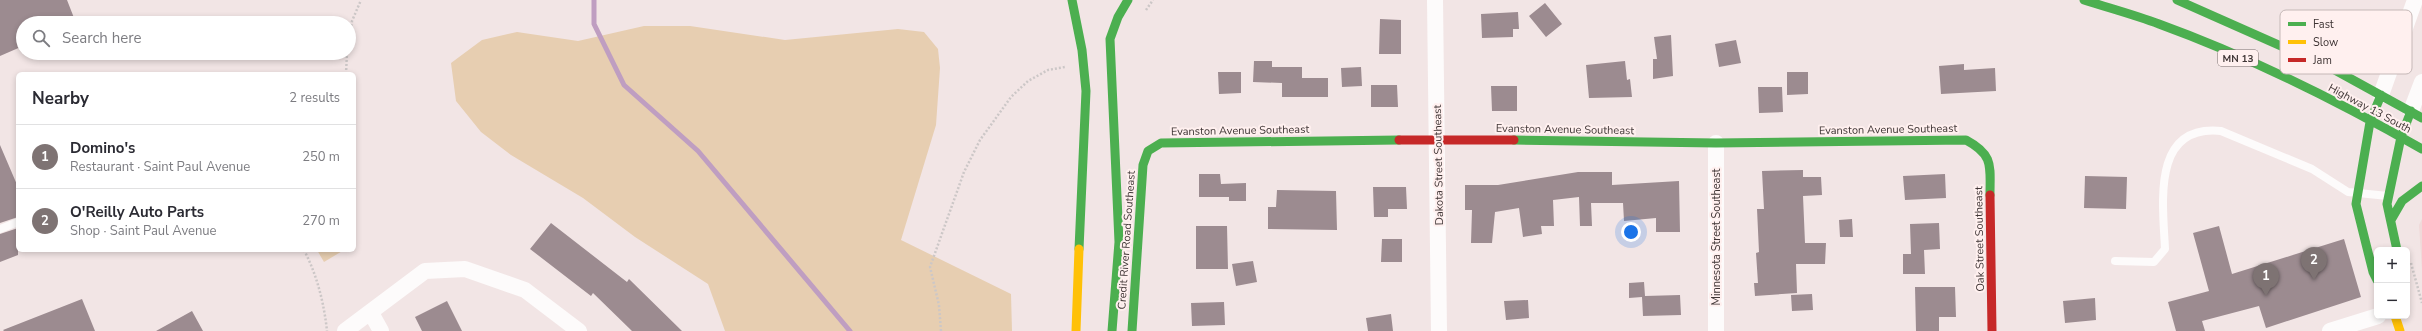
<!DOCTYPE html>
<html lang="en">
<head>
<meta charset="utf-8">
<style>
  body { margin:0; font-family:"Nunito Sans",sans-serif; background:#f7f7f7; color:#2b2b33 }
  .controls { position:absolute; right:12px; bottom:12px; display:grid; overflow:hidden; border-radius:6px; box-shadow:0 2px 6px #0003 }
  .controls button { width:36px; height:36px; display:grid; place-items:center; padding:0; border:0; border-bottom:1px solid #e1e1e2; background:#fff; color:#2b2b33; font:20px sans-serif }
  .you { position:absolute; left:1631px; top:232px; width:14px; height:14px; margin:-10px; border:3px solid #fff; border-radius:50%; background:#1a73e8; box-shadow:0 0 0 6px #1a73e833 }
  .badge { display:grid; place-items:center; width:26px; height:26px; border-radius:50%; background:#7e7373; color:#fff; font-size:13px; font-weight:700 }
  .pin { position:absolute; translate:-50% -33px; filter:drop-shadow(0 1px 2px #0008) }
  .pin::after { content:''; position:absolute; top:21px; width:14px; height:12px; background:inherit; clip-path:polygon(0 0,100% 0,50% 100%) }
  .list { margin:0; padding:0; list-style:none }
  h2 { display:flex; justify-content:space-between; align-items:center; height:52px; margin:0; padding:0 16px; font-size:17px }
  h2 small { font-size:13px; font-weight:400; color:#7c7c81 }
  .list li { display:grid; grid-template-columns:26px 1fr auto; gap:12px; align-items:center; box-sizing:border-box; height:64px; padding:0 16px; border-top:1px solid #e1e1e2 }
  .list b { display:block; font-size:15px; white-space:nowrap }
  .list p { margin:0; font-size:13px; white-space:nowrap; color:#7c7c81 }
  .list em { font-size:13px; font-style:normal; color:#7c7c81 }
  .icon { flex:none; width:22px; height:22px; fill:none; stroke:currentColor; stroke-width:2; stroke-linecap:round; stroke-linejoin:round }
  .map { position:relative; flex:none; width:2422px; height:331px; overflow:hidden }
  .search { position:absolute; background:#fff; box-shadow:0 2px 6px #0003; left:16px; top:16px; width:340px; height:44px; display:flex; align-items:center; gap:10px; box-sizing:border-box; padding:0 14px; border-radius:22px; color:#7c7c81; font-size:15px }
  .panel { position:absolute; background:#fff; box-shadow:0 2px 6px #0003; left:16px; top:72px; width:340px; height:180px; border-radius:6px }
  .map>svg:first-child { display:block }
</style>
</head>
<body>
<div class="map">
<svg width="2422" height="331" viewBox="0 0 2422 331">
  <rect width="100%" height="100%" fill="#f2e5e5"/>
  <!-- built -->
  <path fill="#f0d9d9" d="M2422 219V270L2419 225Z"/>
  <!-- green -->
  <path fill="#e7ceb1" d="M644 26H690L785 40 898 29 924 32 938 49 940 68 936 125 901 240 1011 294 1012 331H725L708 284 635 237 583 198 511 155 481 132 456 101 451 63 482 40 517 32 578 41Z
    M317 250H344L324 262Z"/>
  <g fill="none" stroke-linecap="round" stroke-linejoin="round">
    <!-- stream -->
    <path stroke="#bf9ec1" stroke-width="5" d="M594 0V24L624 85 698 151 850 331"/>
  </g>
  <!-- building -->
  <path fill="#9c8b90" d="M0 0H67L76 23H23V46L0 56Z
    M1545 3 1562 24 1546 37 1529 16Z
    M1518 12 1519 29H1513V37L1482 38 1481 14Z
    M1380 19 1401 20V54H1379Z
    M1671 35 1673 76 1653 79V59H1657L1654 37Z
    M1736 40 1741 63 1719 67 1715 44Z
    M1254 61H1272V67H1302V78H1328V97H1282V83L1253 82Z
    M1625 61 1627 80 1630 79 1632 97 1589 98 1586 65Z
    M1964 64V70L1995 68 1996 91 1941 94 1939 66Z
    M1361 67 1362 86 1342 87 1341 68Z
    M1218 72H1241V93L1219 94Z
    M1787 72H1808V94L1787 95Z
    M1371 85H1397L1398 107H1371Z
    M1491 86H1517V111H1492Z
    M1758 87H1782L1783 112 1759 113Z
    M0 145 18 187V217L0 223Z
    M1803 170V177H1821L1822 195 1803 196 1805 243H1826L1825 264H1796L1797 293 1755 296 1754 283H1758L1756 253 1759 252 1757 209H1764L1762 171Z
    M1578 172H1612V185L1679 181 1680 232H1656V218L1624 221 1623 203H1591L1592 226H1580L1579 197 1553 200 1554 226H1541L1542 234 1523 237 1519 208 1495 212 1492 243H1471L1472 210H1465V185H1498Z
    M1199 174H1220L1221 184 1246 183V201H1229V197H1199Z
    M1945 174 1946 198 1905 200 1903 176Z
    M2085 176 2127 177 2126 209 2084 208Z
    M1373 187H1406L1407 209H1388V217H1374Z
    M1277 190 1336 191 1337 230 1268 229V207H1276Z
    M1852 219 1853 237H1840L1839 220Z
    M551 223 627 282 629 279 682 331H632L593 293 591 296 530 249Z
    M1939 223 1940 249 1924 250 1925 274H1903V254H1911L1910 224Z
    M1196 226H1227L1228 269H1196Z
    M2219 226 2232 274 2344 239 2361 297 2266 328 2259 306 2202 321 2205 331H2176L2168 302 2209 291 2193 233Z
    M18 228V255L0 262V234Z
    M1382 239H1402V262H1381Z
    M1253 261 1257 282 1236 286 1232 264Z
    M1644 282 1645 296 1680 295 1681 315 1643 316 1642 297 1629 298V283Z
    M1915 287H1955L1956 317H1939V331H1916Z
    M1812 294 1813 310 1792 311 1791 295Z
    M2095 298 2096 320 2065 323 2063 301Z
    M82 299 95 331H4L3 330Z
    M1528 300 1529 318 1506 320 1504 301Z
    M447 301 462 331H422L415 317Z
    M1224 302 1225 325 1192 326 1191 303Z
    M192 311 203 331H156Z
    M1391 314 1393 331H1368L1366 318Z"/>
  <g fill="none" stroke-linecap="round" stroke-linejoin="round">
    <!-- path -->
    <path stroke="#ccc7c7" stroke-width="2.5" stroke-dasharray="2 2" stroke-linecap="butt" d="M1146 10 1153 0
      M349 42 352 21 361 0
      M346 74 347 53
      M304 250C317 275 324 303 327 331
      M2411 263 2422 303
      M941 331 939 305 930 267 964 172 980 140 1011 97 1028 81 1048 70 1065 67"/>
    <!-- lane -->
    <path stroke="#fdfbfb" stroke-width="8" d="M0 229 18 222
      M2115 261 2154 262 2165 249C2163 204 2151 124 2221 131L2312 169 2348 192 2388 196"/>
    <!-- street -->
    <path stroke="#fdfbfb" stroke-width="16" d="M1435 0 1439 331
      M2381 95 2415 0
      M2411 111 2422 82
      M1716 143V331
      M371 313 381 331
      M345 331 425 271 465 269 525 290 579 331
      M2330 331 2378 316"/>
    <!-- fast -->
    <path stroke="#4caf50" stroke-width="9" d="M1072 0 1082 50 1086 91 1079 249
      M2084 0C2109 8 2135 15 2159 24 2250 57 2338 101 2422 149
      M2177 0 2333 69 2422 118
      M1514 140 1716 143 1966 140C1994 155 1990 166 1990 195
      M2391 220 2402 201 2422 186
      M2397 250 2387 204 2401 137 2411 111
      M2377 280 2373 272 2356 204 2370 122 2381 95
      M1112 331 1119 242 1110 39 1118 17 1128 0
      M1132 331 1143 165 1148 151 1161 143 1399 140"/>
    <!-- slow -->
    <path stroke="#ffc107" stroke-width="9" d="M2395 316 2400 331
      M1076 331 1079 249"/>
    <!-- jam -->
    <path stroke="#c62828" stroke-width="9" d="M1399 140H1514
      M1990 195 1992 331"/>
  </g>
  <g text-anchor="middle" stroke-width="4" stroke-linejoin="round" paint-order="stroke">
    <!-- shield labels -->
    <rect fill="#fff0ef" stroke="#796d6d" stroke-width="1" x="2218" y="50" width="40" height="16" rx="3"/>
    <g font-size="10" font-weight="bold" fill="#3f3535">
      <text x="2238" y="62">MN 13</text>
    </g>
    <!-- street labels -->
    <g font-size="11" fill="#3f3535" stroke="#fff0ef">
      <text transform="translate(2370 108) rotate(28)" y="4">Highway 13 South</text>
      <text transform="translate(1565 129) rotate(1)" y="4">Evanston Avenue Southeast</text>
      <text transform="translate(1888 129) rotate(-1)" y="4">Evanston Avenue Southeast</text>
      <text transform="translate(1240 130) rotate(-1)" y="4">Evanston Avenue Southeast</text>
      <text transform="translate(1438 165) rotate(-91)" y="4">Dakota Street Southeast</text>
      <text transform="translate(1716 237) rotate(-90)" y="4">Minnesota Street Southeast</text>
      <text transform="translate(1979 239) rotate(-91)" y="4">Oak Street Southeast</text>
      <text transform="translate(1126 240) rotate(-86)" y="4">Credit River Road Southeast</text>
    </g>
  </g>
  <!-- legend -->
  <rect x="2280" y="10" width="132" height="64" rx="6" fill="#fff0ef" stroke="#c5b8b7" stroke-width="1"/>
  <rect x="2288" y="22" width="18" height="4" fill="#4caf50"/>
  <rect x="2288" y="40" width="18" height="4" fill="#ffc107"/>
  <rect x="2288" y="58" width="18" height="4" fill="#c62828"/>
  <g font-size="11" fill="#3f3535">
    <text x="2313" y="28">Fast</text>
    <text x="2313" y="46">Slow</text>
    <text x="2313" y="64">Jam</text>
  </g>
</svg>
<div class="controls">
<button>+</button>
<button>−</button>
</div>
<div class="you"></div>
<div class="pin badge" style="left:2266px;top:296px">1</div>
<div class="pin badge" style="left:2314px;top:280px">2</div>
<div class="search"><svg class="icon" aria-label="search" viewBox="0 0 24 24"><circle cx="10" cy="10" r="6"/><path d="M15 15l6 6"/></svg>Search here</div>
<section class="panel">
<h2>Nearby<small>2 results</small></h2>
<ul class="list">
<li><span class="badge">1</span><div><b>Domino's</b><p>Restaurant · Saint Paul Avenue</p></div><em>250 m</em></li>
<li><span class="badge">2</span><div><b>O'Reilly Auto Parts</b><p>Shop · Saint Paul Avenue</p></div><em>270 m</em></li>
</ul>
</section>
</div>
</body>
</html>
